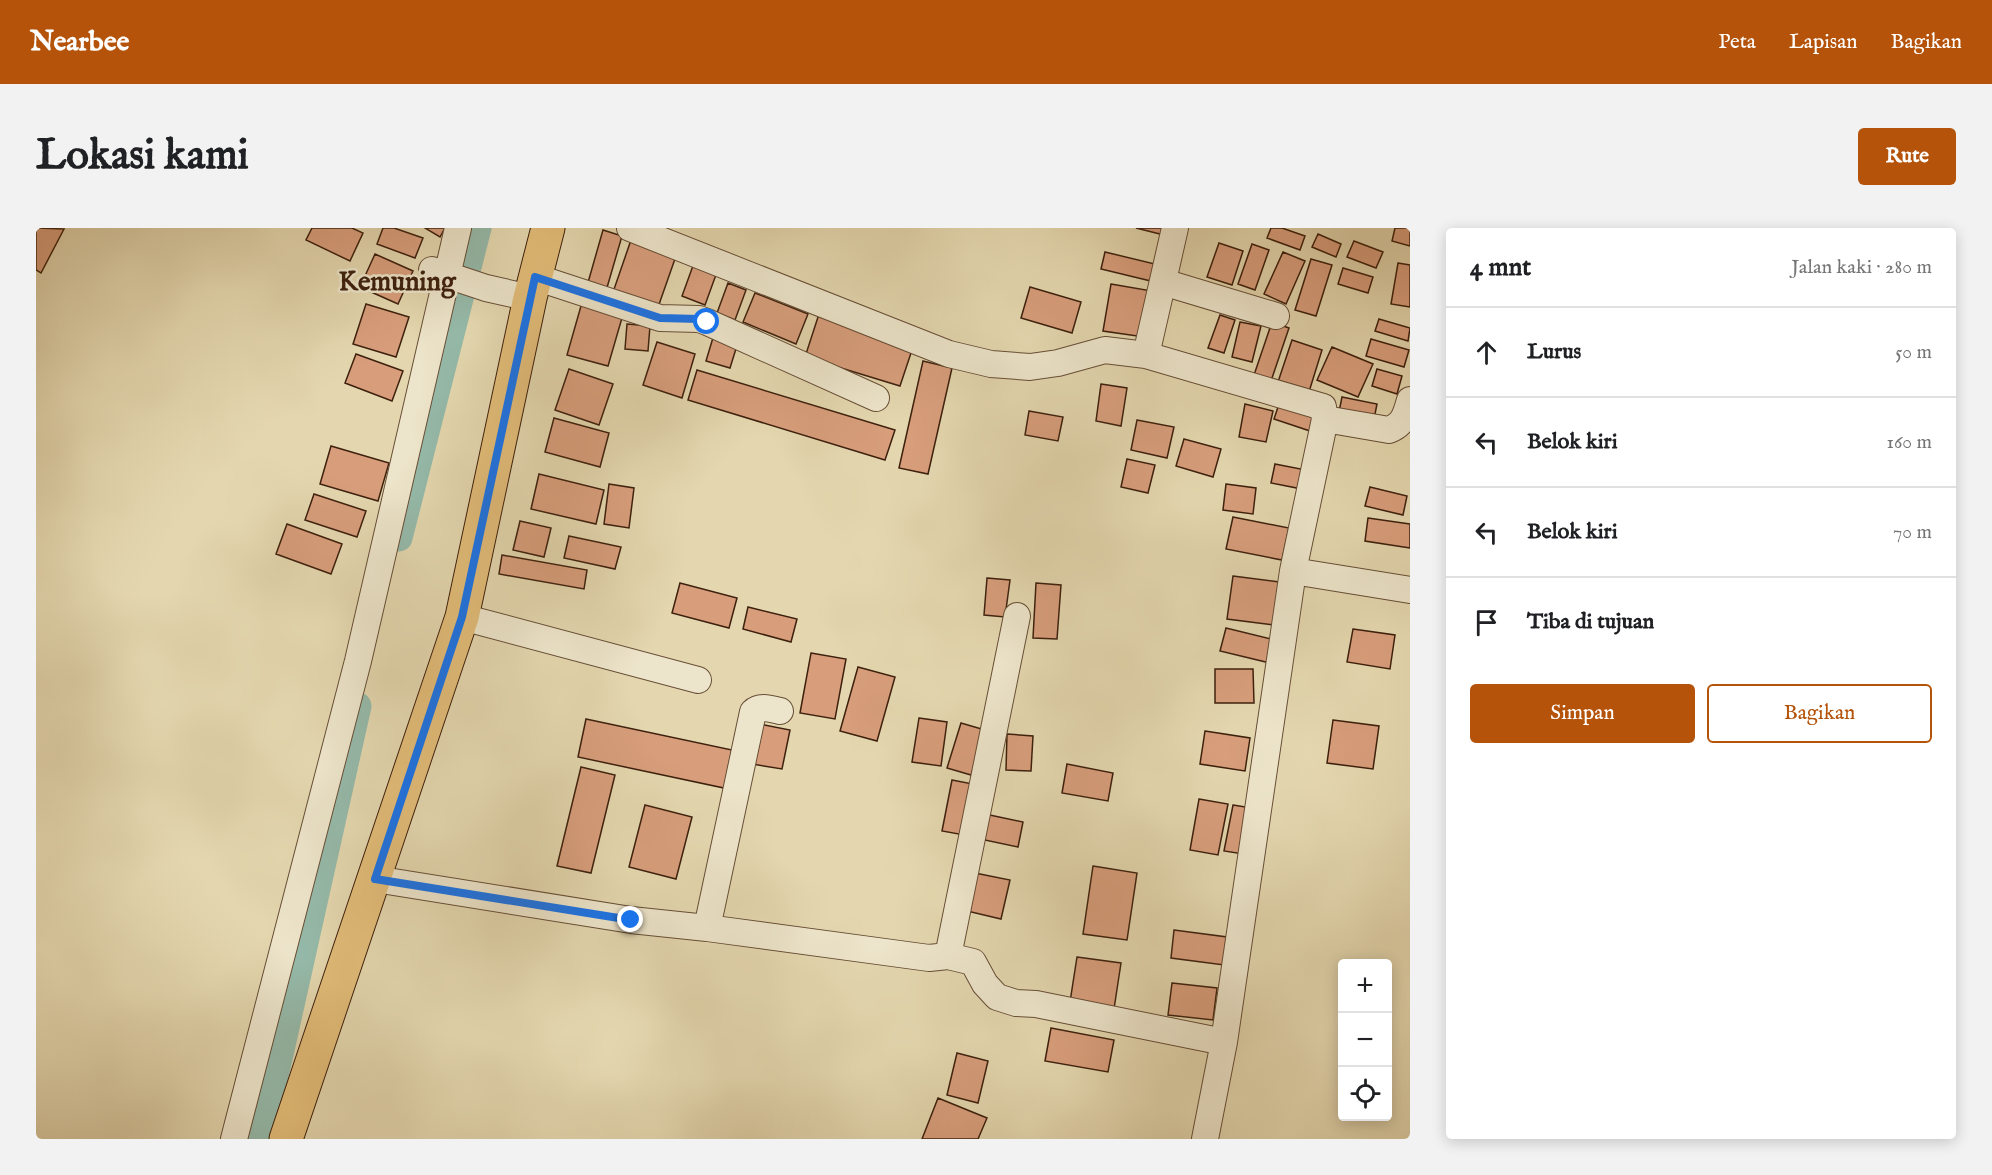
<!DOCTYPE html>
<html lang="id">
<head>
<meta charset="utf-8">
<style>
  body { margin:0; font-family:"IM FELL English",serif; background:#f2f2f2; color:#202124 }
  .controls { position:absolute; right:18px; bottom:18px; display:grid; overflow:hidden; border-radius:6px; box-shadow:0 3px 15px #0003 }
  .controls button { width:54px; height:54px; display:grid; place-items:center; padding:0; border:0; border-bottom:2px solid #e0e0e0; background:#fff; color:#202124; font:30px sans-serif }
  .stop { position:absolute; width:18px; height:18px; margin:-14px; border:4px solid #1a73e8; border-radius:50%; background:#fff }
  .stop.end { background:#1a73e8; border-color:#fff; box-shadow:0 2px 6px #0008 }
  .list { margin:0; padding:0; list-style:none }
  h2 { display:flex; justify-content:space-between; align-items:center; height:78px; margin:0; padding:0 24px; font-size:26px }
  h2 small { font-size:20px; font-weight:400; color:#757577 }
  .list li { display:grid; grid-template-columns:39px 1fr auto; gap:18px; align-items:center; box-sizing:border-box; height:90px; padding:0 24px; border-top:2px solid #e0e0e0 }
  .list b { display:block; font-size:22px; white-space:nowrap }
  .list em { font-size:20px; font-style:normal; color:#757577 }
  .actions { display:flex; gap:12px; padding:18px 24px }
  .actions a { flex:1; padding:14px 0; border:2px solid #b45309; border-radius:6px; text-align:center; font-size:21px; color:#b45309 }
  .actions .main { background:#b45309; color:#fff }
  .icon { flex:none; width:33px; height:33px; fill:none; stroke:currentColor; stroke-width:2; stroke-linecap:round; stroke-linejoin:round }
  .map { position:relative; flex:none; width:1374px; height:911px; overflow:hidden; border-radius:6px }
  header { display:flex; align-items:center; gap:36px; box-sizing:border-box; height:84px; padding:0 30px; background:#b45309; color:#fff }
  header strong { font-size:28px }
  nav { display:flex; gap:33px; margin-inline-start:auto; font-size:21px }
  .intro { display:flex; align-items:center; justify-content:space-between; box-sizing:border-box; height:144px; padding:0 36px }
  h1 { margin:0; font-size:42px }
  .button { padding:15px 27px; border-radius:6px; background:#b45309; color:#fff; font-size:21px; font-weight:700 }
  main { display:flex; gap:36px; padding:0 36px }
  aside { flex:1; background:#fff; border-radius:6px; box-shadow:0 3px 15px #0003 }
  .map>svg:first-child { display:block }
</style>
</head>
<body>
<header>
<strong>Nearbee</strong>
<nav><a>Peta</a><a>Lapisan</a><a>Bagikan</a></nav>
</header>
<div class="intro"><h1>Lokasi kami</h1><a class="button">Rute</a></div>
<main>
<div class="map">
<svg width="1374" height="911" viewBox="0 0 1374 911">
  <rect width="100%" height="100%" fill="#e4d7af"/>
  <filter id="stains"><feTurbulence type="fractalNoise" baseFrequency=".00333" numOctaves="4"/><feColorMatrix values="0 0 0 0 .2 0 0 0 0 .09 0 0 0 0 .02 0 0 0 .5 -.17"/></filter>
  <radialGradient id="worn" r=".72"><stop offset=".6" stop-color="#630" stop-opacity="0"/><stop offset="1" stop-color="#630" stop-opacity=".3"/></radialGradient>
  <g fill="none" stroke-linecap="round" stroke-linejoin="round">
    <!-- canal -->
    <path stroke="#95baaa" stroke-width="27" d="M363 310 442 0
      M225 911 322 478"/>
  </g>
  <!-- building -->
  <path fill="#d89e7c" stroke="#3d200d" stroke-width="1.5" d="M0 0 28 1 5 45 0 42Z
    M276 0H316L327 5 314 33 270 12Z
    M347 0H358L387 10 379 30 341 16Z
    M389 0H409L404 9Z
    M1100 0H1134L1132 8Z
    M1235 0H1246L1269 8 1264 22 1231 10Z
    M1359 0H1374V18L1356 13Z
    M567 2 586 8 570 63 551 58Z
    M1282 6 1305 16 1300 29 1276 19Z
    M595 12 640 28 620 85 575 70Z
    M1318 13 1347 24 1340 40 1311 29Z
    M1183 15 1207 23 1196 57 1171 49Z
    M1216 16 1233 22 1219 62 1202 56Z
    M1069 24 1123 37 1119 54 1065 41Z
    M1247 24 1269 33 1250 76 1228 66Z
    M339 26 377 43 362 76 324 59Z
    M1275 31 1296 37 1280 88 1259 82Z
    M658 35 681 44 669 77 646 68Z
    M1362 35 1374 37V79L1355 76Z
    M1307 40 1337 49 1332 65 1302 56Z
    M692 55 710 62 699 92 681 85Z
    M1075 56 1116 63 1108 109 1067 103Z
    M994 59 1045 74 1036 105 985 90Z
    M719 65 772 86 760 116 707 94Z
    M547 71 588 83 572 138 531 127Z
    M330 76 373 89 360 129 317 116Z
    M783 86 878 116 864 158 769 129Z
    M1184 87 1199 92 1188 125 1172 120Z
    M1343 91 1374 100 1372 113 1339 103Z
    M1204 94 1225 98 1216 134 1196 129Z
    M1236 94 1253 100 1235 153 1218 147Z
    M591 96 614 98 612 123 589 121Z
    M679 103 703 111 694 140 670 133Z
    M1335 111 1373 122 1368 139 1330 128Z
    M1256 112 1286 122 1272 167 1241 157Z
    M621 114 659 126 646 170 607 157Z
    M1296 119 1337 136 1322 169 1281 152Z
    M320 126 367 143 356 173 309 155Z
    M887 133 916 140 892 246 863 240Z
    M533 141 577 156 563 197 519 182Z
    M1341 141 1366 148 1361 166 1336 158Z
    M661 142 859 202 849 232 652 172Z
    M1065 156 1091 160 1085 198 1060 193Z
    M1306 169 1341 176 1338 191 1303 184Z
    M1209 176 1237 183 1230 214 1203 209Z
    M1243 176 1282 189 1277 204 1238 191Z
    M993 183 1027 189 1022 213 989 207Z
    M518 190 573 205 564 239 509 224Z
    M1101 192 1138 199 1131 230 1095 222Z
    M1148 211 1185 221 1177 249 1140 238Z
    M295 218 353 235 342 273 284 256Z
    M1091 231 1119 237 1112 265 1085 259Z
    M1239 236 1270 242 1266 261 1235 255Z
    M503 246 568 262 560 296 495 281Z
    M573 256 598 260 593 300 568 296Z
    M1190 256 1220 260 1217 286 1187 282Z
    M1334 259 1371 268 1367 287 1329 278Z
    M278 266 330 283 321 309 269 292Z
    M1197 289 1253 300 1246 332 1190 321Z
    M1332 290 1374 296V320L1329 313Z
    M484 293 515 300 508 329 477 322Z
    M251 296 306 316 295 346 240 326Z
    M533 308 585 319 579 341 528 330Z
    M466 327 551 342 548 361 463 346Z
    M1197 348 1251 355 1246 398 1191 391Z
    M951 350 974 352 969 389 948 387Z
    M644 355 701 370 693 400 636 385Z
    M1000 355 1025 357 1021 411 997 410Z
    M712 379 761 391 755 414 707 401Z
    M1190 400 1239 412 1234 435 1184 423Z
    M1317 401 1359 407 1354 441 1311 434Z
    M775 425 810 431 799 491 764 485Z
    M822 439 859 449 841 513 804 503Z
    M1179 441H1217L1218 475H1179Z
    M883 490 911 494 905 538 876 534Z
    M550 491 696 522 688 560 542 529Z
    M1297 492 1343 498 1337 541 1291 535Z
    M925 495 949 502 935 547 911 540Z
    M724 496 754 502 746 541 716 536Z
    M1169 503 1214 510 1209 543 1164 536Z
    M971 506 997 508 995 543 970 542Z
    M1031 536 1077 545 1072 573 1026 565Z
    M545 539 579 547 555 645 521 638Z
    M916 552 937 556 928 607 906 603Z
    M1163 571 1192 576 1182 627 1154 622Z
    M609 577 656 589 640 651 593 639Z
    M1197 577 1216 580 1207 626 1188 623Z
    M949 586 987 594 982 619 944 611Z
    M1057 638 1101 645 1091 712 1047 706Z
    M939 645 974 652 965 691 931 683Z
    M1138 702 1191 709 1188 737 1135 730Z
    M1041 729 1085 735 1078 781 1034 774Z
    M1136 755 1181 760 1177 792 1132 787Z
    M1015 800 1078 812 1072 844 1009 833Z
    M921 825 952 833 942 875 911 867Z
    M902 870 951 890 942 911H886Z"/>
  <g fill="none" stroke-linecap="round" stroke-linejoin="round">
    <!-- minor casing -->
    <g stroke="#674e36" stroke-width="28">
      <path id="minor" d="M594 0 913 126 955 136 994 139 1022 135 1069 122 1110 127 1287 179 1289 191 1257 343 1188 814 1169 911
        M396 42 450 60 494 70
        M499 49 624 90 663 91 671 94 840 170
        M1127 54 1240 88
        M1110 127 1139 0
        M1289 191 1353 202C1368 196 1370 186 1374 172
        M1257 343 1374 362
        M426 389 662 452
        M339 651 595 692 671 700 893 730 912 728 937 734 949 756 961 769 980 775 1000 776 1188 814
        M671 700 717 484C724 477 735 481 744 483
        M912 728 981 388
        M198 911 322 433 422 0"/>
    </g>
    <!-- major casing -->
    <g stroke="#3d200d" stroke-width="35">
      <path id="major" d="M250 911 426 389 494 70 512 0"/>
    </g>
    <!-- minor -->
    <use href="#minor" stroke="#ede5cb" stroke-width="26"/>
    <!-- major -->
    <use href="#major" stroke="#e2bc78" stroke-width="33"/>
  </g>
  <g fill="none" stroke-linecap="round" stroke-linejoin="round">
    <!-- route -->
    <path stroke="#1a73e8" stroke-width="8" d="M595 692 339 651 426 389 499 49 624 90 663 91 671 94"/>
  </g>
  <g text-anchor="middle" stroke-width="5" stroke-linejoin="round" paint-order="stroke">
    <!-- quarter labels -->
    <g font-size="27" font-weight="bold" fill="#3d200d" stroke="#ede5cb">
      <text x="361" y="62">Kemuning</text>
    </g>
  </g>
  <rect width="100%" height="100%" filter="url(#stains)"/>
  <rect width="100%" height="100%" fill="url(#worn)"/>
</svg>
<div class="controls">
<button>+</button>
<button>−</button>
<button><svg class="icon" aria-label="locate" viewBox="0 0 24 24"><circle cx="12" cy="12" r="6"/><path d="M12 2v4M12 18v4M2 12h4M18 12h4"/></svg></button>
</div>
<div class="stop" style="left:671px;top:94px"></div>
<div class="stop end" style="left:595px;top:692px"></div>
</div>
<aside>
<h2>4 mnt<small>Jalan kaki · 280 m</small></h2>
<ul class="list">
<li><svg class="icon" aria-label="ahead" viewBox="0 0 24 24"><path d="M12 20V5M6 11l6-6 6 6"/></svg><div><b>Lurus</b></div><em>50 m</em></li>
<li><svg class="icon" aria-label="left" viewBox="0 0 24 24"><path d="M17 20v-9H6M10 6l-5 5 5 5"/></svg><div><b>Belok kiri</b></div><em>160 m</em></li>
<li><svg class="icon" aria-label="left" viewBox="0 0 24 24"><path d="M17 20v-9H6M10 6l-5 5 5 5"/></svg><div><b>Belok kiri</b></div><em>70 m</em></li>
<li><svg class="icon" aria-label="arrive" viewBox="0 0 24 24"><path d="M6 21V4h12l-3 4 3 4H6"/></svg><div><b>Tiba di tujuan</b></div></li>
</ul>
<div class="actions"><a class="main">Simpan</a><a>Bagikan</a></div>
</aside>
</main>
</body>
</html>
